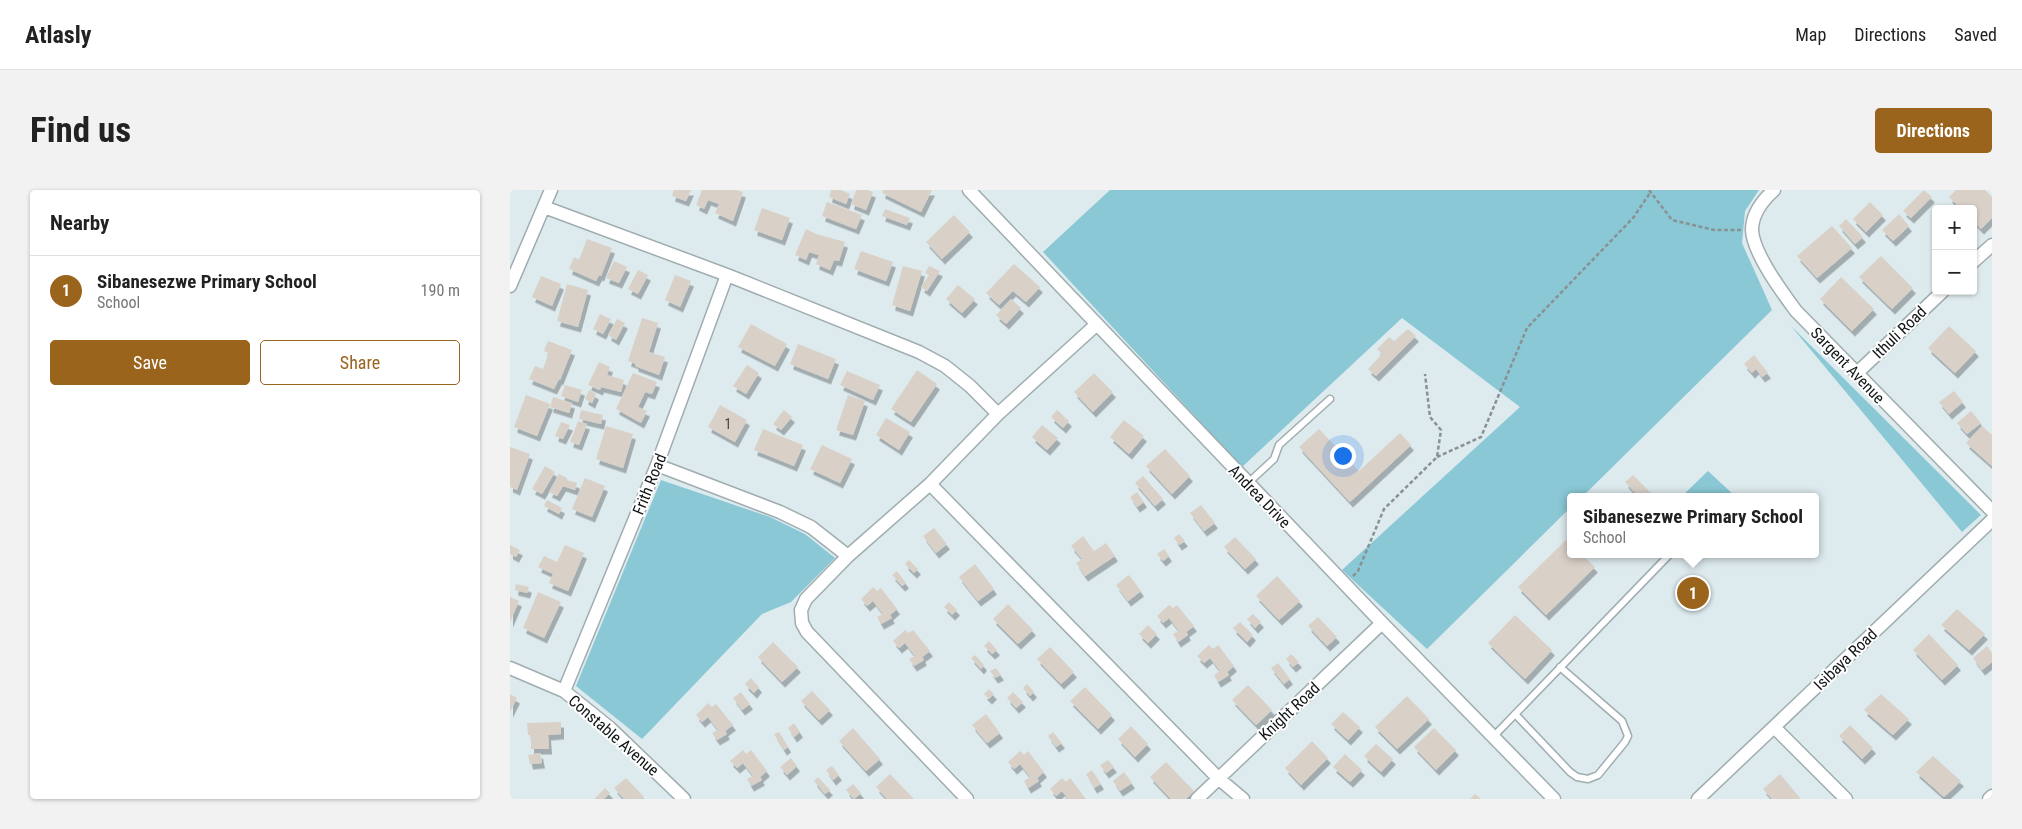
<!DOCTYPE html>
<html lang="en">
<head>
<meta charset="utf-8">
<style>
  body { margin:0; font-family:"Roboto Condensed",sans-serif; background:#f2f2f2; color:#222 }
  .controls { position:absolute; right:15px; top:15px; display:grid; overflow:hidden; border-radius:5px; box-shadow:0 1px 4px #0004 }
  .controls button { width:45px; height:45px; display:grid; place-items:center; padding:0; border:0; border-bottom:1px solid #e0e0e0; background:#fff; color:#222; font:25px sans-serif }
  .you { position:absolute; left:832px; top:265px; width:18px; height:18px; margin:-12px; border:4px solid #fff; border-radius:50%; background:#1a73e8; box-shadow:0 0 0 8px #1a73e833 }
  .badge { display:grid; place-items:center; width:32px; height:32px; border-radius:50%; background:#9a641d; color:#fff; font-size:16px; font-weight:700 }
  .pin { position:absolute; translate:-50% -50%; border:2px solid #fff; box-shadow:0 1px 5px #0006 }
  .popup { position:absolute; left:1057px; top:303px; width:252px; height:65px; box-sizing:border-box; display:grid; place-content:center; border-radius:5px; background:#fff; filter:drop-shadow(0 1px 4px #0005); font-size:16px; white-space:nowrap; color:#767676 }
  .popup b { font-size:19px; color:#222 }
  .popup::after { content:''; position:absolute; left:50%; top:100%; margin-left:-10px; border:10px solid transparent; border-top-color:#fff }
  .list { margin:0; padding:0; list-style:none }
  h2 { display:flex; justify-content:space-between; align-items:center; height:65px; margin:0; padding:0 20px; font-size:21px }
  h2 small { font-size:16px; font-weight:400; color:#767676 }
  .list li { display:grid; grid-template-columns:32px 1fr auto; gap:15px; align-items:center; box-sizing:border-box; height:70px; padding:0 20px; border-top:1px solid #e0e0e0 }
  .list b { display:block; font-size:19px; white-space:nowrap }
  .list p { margin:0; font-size:16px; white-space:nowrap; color:#767676 }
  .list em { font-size:16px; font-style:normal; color:#767676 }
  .actions { display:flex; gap:10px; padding:15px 20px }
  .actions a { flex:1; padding:11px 0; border:1px solid #9a641d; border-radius:5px; text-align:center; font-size:18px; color:#9a641d }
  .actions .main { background:#9a641d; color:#fff }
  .map { position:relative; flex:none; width:1482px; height:609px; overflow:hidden; border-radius:5px }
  header { display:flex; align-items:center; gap:30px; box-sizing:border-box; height:70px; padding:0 25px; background:#fff; border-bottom:1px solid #e0e0e0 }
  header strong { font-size:24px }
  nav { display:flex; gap:28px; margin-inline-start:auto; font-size:18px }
  .intro { display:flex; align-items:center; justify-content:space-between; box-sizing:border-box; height:120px; padding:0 30px }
  h1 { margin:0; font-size:35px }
  .button { padding:12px 22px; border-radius:5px; background:#9a641d; color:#fff; font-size:18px; font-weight:700 }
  main { display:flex; gap:30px; padding:0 30px }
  aside { flex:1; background:#fff; border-radius:5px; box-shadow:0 1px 4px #0004 }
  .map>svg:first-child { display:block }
</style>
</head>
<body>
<header>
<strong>Atlasly</strong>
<nav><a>Map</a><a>Directions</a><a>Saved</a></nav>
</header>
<div class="intro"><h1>Find us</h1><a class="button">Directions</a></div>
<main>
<aside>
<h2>Nearby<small></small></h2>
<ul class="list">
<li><span class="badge">1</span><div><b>Sibanesezwe Primary School</b><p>School</p></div><em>190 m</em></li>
</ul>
<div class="actions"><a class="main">Save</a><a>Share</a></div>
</aside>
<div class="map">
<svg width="1482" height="609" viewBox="0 0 1482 609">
  <defs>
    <filter id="shadow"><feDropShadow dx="3" dy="5.5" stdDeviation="0" flood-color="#0004"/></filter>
  </defs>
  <rect width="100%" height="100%" fill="#ddeaee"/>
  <!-- green -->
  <path fill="#8ac8d6" d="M600 0H1249L1235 21 1232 53 1262 120 1072 307H1060V318L917 459 832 380 1010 217 892 128 732 277 533 62Z
    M1281 136 1471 325 1452 342Z
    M1198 281 1226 307H1171Z
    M151 290 260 327 295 344 325 368 281 412 252 424 132 549 66 496Z"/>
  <!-- building -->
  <path fill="#d9d1c8" filter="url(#shadow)" d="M164 0H181L176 11 162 6Z
    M192 0H227L233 2 223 31 205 23 209 14 198 10 194 19 186 15Z
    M321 0H331L340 4 336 14 319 7Z
    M346 0H357L363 2 356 20 341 14Z
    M373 0H422L411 22 372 3Z
    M1414 0 1422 7 1401 28 1393 21Z
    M1446 0H1475L1482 7V28L1471 39 1463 31V19H1451L1439 7Z
    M317 12 352 25 346 39 312 26Z
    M1360 12 1373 25 1356 42 1343 29Z
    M252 18 280 28 272 50 244 40Z
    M375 19 400 28 397 35 372 26Z
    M1389 24 1399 36 1383 51 1372 40Z
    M444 25 460 42 432 69 416 52Z
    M1336 29 1353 47 1345 54 1329 36Z
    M1322 36 1342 58 1307 88 1287 66Z
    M296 39 306 44 335 52 329 71 324 70 320 80 306 74 309 65 299 62 296 70 285 65Z
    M77 49 102 58 91 86 89 85 86 91 59 79 64 67 69 70Z
    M351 61 383 72 376 91 344 79Z
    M1371 66 1403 98 1382 119 1349 87Z
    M104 71 117 77 109 93 96 88Z
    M504 74 530 97 516 112 503 101 489 115 476 103Z
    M393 76 412 81 400 121 382 115Z
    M419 76 430 81 417 101 411 97 419 85 415 83Z
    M128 80 138 85 128 104 118 99Z
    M165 85 181 91 170 117 155 110Z
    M31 86 51 94 42 116 22 107Z
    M1331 87 1364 119 1342 141 1310 109Z
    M57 94 78 100 68 137 47 131Z
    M448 95 465 109 452 123 436 109Z
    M501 109 511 118 496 134 486 125Z
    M90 124 101 129 93 144 83 139Z
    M132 128 148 133 139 162 155 167 149 185 125 176 126 174 118 171Z
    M107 129 115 133 106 150 98 145Z
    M241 134 277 154 265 176 228 157Z
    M1439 136 1466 161 1445 183 1418 158Z
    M898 139 906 146 866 186 858 179 872 164 867 159 879 147 884 151Z
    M38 151 62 160 50 190 49 189 44 199 19 189 25 176 33 179 39 163 34 161Z
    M288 154 326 169 318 189 280 174Z
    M1244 165 1258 183 1252 187 1246 179 1242 183 1234 174Z
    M89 172 100 177 97 185 114 190 111 202 91 197 90 200 78 195Z
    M237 175 249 183 236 204 223 196Z
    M407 180 427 194 401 232 381 219Z
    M337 181 370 195 363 210 330 195Z
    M123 183 147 192 142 204 135 202 128 217 137 221 131 233 106 219Z
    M584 183 603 202 583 222 564 202Z
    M55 195 72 200 68 212 51 206Z
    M79 200 86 204 82 213 75 209Z
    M1444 201 1453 212 1439 224 1429 212Z
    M16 205 40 214 27 246 4 237Z
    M338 205 355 211 343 245 326 240Z
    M43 207 62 213 59 223 40 217Z
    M210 215 237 230 225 252 198 237Z
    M71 220 93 225 91 234 69 229Z
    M274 220 282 227 271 240 263 234Z
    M547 220 559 231 553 238 541 227Z
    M1461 221 1471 233 1457 244 1447 233Z
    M376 228 400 242 389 260 366 245Z
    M614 230 634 246 619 264 600 247Z
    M68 231 77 234 69 255 60 252Z
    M51 232 60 235 53 249 45 246Z
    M532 235 548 248 537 260 522 247Z
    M96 236 123 244 113 278 86 269Z
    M1472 236 1482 245V276L1456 253Z
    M253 239 293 255 284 276 244 260Z
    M809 239 849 281 890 243 901 255 840 312 789 257Z
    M312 255 342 269 330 293 300 279Z
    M0 257 20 264 7 300 0 297Z
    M655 259 680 286 662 304 636 276Z
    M35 276 45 282 32 304 22 299Z
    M49 284 57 288V290L67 293 65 300 53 296 47 306 39 302Z
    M1123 285 1145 307H1129L1115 292Z
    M633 286 653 309 645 316 625 293Z
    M75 288 95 296 82 327 62 319Z
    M627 302 634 312 627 317 620 307Z
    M37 310 52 318 49 324 34 316Z
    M691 315 705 333 694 341 680 323Z
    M424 338 437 354 426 363 413 346Z
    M669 344 675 351 669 355 664 348Z
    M573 346 584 361 596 353 605 366 575 386 566 373 572 369 561 356Z
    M725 347 746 369 735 379 714 357Z
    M1056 350 1060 354V364H1071L1085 377 1036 425 1008 397Z
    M0 355 10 360 6 367 0 364Z
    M55 355 74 363 58 401 39 393 43 384 28 377 34 366 47 372Z
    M654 359 659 366 653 371 647 364Z
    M399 370 408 379 404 383 395 374Z
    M465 374 484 399 468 411 449 387Z
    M387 381 396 393 392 396 382 385Z
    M619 385 631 401 618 411 606 395Z
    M767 386 790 411 769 430 746 406Z
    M6 394 19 397 17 403 5 400Z
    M363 397 367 401 371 398 387 419 380 425 382 428 371 434 367 427 373 424 363 411 357 416 351 409Z
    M28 402 51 412 34 448 13 438Z
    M0 407 9 411 0 432Z
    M439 412 447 420 442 425 434 417Z
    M498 414 523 440 508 454 483 429Z
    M659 415 663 418 667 415 684 436 676 442 678 445 668 452 663 444 669 441 659 428 653 433 647 426Z
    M1447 419 1475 444 1459 460 1431 435Z
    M743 424 751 432 745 438 737 429Z
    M1005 425 1042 460 1015 489 978 453Z
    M808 427 827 447 817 456 798 436Z
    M730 432 743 445 737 452 723 438Z
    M638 435 647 444 638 453 629 444Z
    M395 440 399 443 403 440 420 461 412 467 414 470 404 476 399 469 405 466 395 453 389 458 383 451Z
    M1419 444 1448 475 1432 490 1403 460Z
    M479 451 487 460 482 464 474 456Z
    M263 452 288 477 272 492 248 467Z
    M699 455 703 459 708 455 724 476 717 482 719 485 708 492 704 485 710 481 700 468 694 473 687 466Z
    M1477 456 1482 463V472L1472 480 1463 468Z
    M540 457 564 482 551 494 527 469Z
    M781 464 789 472 783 477 776 469Z
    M465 465 474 475 471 479 461 468Z
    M768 473 780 489 774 494 761 478Z
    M486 478 491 485 485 488 480 481Z
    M241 488 249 497 244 503 235 494Z
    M517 494 524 502 520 506 513 498Z
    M738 495 762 520 746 535 722 510Z
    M575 497 602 525 588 539 560 511Z
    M479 499 484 504 479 509 474 504Z
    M302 501 320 520 309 530 291 511Z
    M231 502 240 514 232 520 223 508Z
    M503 502 513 512 506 518 497 508Z
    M0 504 7 508 0 522Z
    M1371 504 1399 529 1383 545 1354 520Z
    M897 506 919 529 887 559 865 537Z
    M198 513 202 517 206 514 223 535 215 541 217 544 207 550 202 543 208 540 198 527 192 532 186 525Z
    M833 522 850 537 838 550 821 534Z
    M476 524 490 543 477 553 462 535Z
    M51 532V544L38 545 39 559H21V545H18L17 533Z
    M284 533 290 542 284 547 278 538Z
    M1340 535 1363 558 1352 569 1329 546Z
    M621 536 638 554 625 567 608 549Z
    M343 538 370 569 356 581 329 551Z
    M924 538 946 560 926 580 904 557Z
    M269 542 278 557 274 560 264 544Z
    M543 542 552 553 546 557 538 546Z
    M802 551 818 568 791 595 775 578Z
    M866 554 883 569 871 582 854 566Z
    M233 560 236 564 241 560 257 581 250 587 252 590 241 596 237 589 243 586 233 573 227 578 220 571Z
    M510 561 514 565 518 561 534 582 527 588 529 591 518 598 514 591 520 587 510 574 504 579 498 572Z
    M30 563 32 573 20 574 18 565Z
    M835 564 852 580 840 592 823 577Z
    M1423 566 1451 591 1434 607 1406 582Z
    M281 568 287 576 277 585 270 577Z
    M598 570 604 577 596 583 590 575Z
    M656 572 684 601 676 609H661L640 587Z
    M322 576 329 585 323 590 316 580Z
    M582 580 591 594 584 598 576 584Z
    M614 582 622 593 610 601 603 591Z
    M380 584 404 609H377L366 597Z
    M1270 584 1291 609H1262L1253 599Z
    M308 587 320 600 315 604 304 591Z
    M116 588 134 607 131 609H114L104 598Z
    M552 588 556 592 560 588 576 609H558L552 601 546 606 540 599Z
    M343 594 351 603 344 609 336 600Z
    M95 598 100 603 94 609H84Z
    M965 604 971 609H960Z"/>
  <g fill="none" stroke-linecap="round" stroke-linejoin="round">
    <!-- lane casing -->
    <g stroke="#a0adb0" stroke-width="9">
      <path id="lane" d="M738 293 764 269 769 255 820 209
        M1005 524 1060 582 1067 587 1078 589 1088 585 1115 552 1118 546 1112 531 1050 477
        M983 547 1160 364"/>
    </g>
    <!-- street casing -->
    <g stroke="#a0adb0" stroke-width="15">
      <path id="street" d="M459 0 872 433 1044 609
        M1264 0C1253 10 1242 24 1242 40 1243 63 1272 102 1286 121L1482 321
        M34 17 217 85 409 162 435 176 460 196 488 224
        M1463 72 1482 55
        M0 96 41 0
        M1346 184 1433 101
        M147 275 270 322 301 337 338 366
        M420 294 708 588 733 609
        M0 478 54 501 100 538 174 609
        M54 501 147 275 217 85
        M1264 537 1336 609
        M457 609 297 442 292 433 291 420 296 409 338 366 420 294 488 224 587 134
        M687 609 872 433
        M1188 609 1482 330
        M1479 609 1482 606"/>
    </g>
    <!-- path -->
    <path stroke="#889294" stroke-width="2.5" stroke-dasharray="4 2.5" stroke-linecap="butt" d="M1139 0 1162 30 1204 40H1231
      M927 267 971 247 1017 138 1123 28 1140 3
      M843 386 848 381 874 319 927 267 931 240 920 227 915 184"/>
    <!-- lane -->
    <use href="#lane" stroke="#fff" stroke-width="6"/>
    <!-- street -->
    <use href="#street" stroke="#fff" stroke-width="12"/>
  </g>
  <g text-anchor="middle" stroke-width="4" stroke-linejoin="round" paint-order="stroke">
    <!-- number labels -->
    <g font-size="14" fill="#434442">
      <text x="218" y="239">1</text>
    </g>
    <!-- street labels -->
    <g font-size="16" fill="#111516" stroke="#fff">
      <text transform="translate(1389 142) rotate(-44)" y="6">Ithuli Road</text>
      <text transform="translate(1338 175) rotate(46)" y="6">Sargent Avenue</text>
      <text transform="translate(139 294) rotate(-68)" y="6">Frith Road</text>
      <text transform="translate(750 306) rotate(46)" y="6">Andrea Drive</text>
      <text transform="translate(1335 469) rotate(-44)" y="6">Isibaya Road</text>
      <text transform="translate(779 521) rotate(-43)" y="6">Knight Road</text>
      <text transform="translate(104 545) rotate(41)" y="6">Constable Avenue</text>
    </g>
  </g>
</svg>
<div class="controls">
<button>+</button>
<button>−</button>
</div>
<div class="you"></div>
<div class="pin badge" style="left:1183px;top:403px">1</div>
<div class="popup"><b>Sibanesezwe Primary School</b>School</div>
</div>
</main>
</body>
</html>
